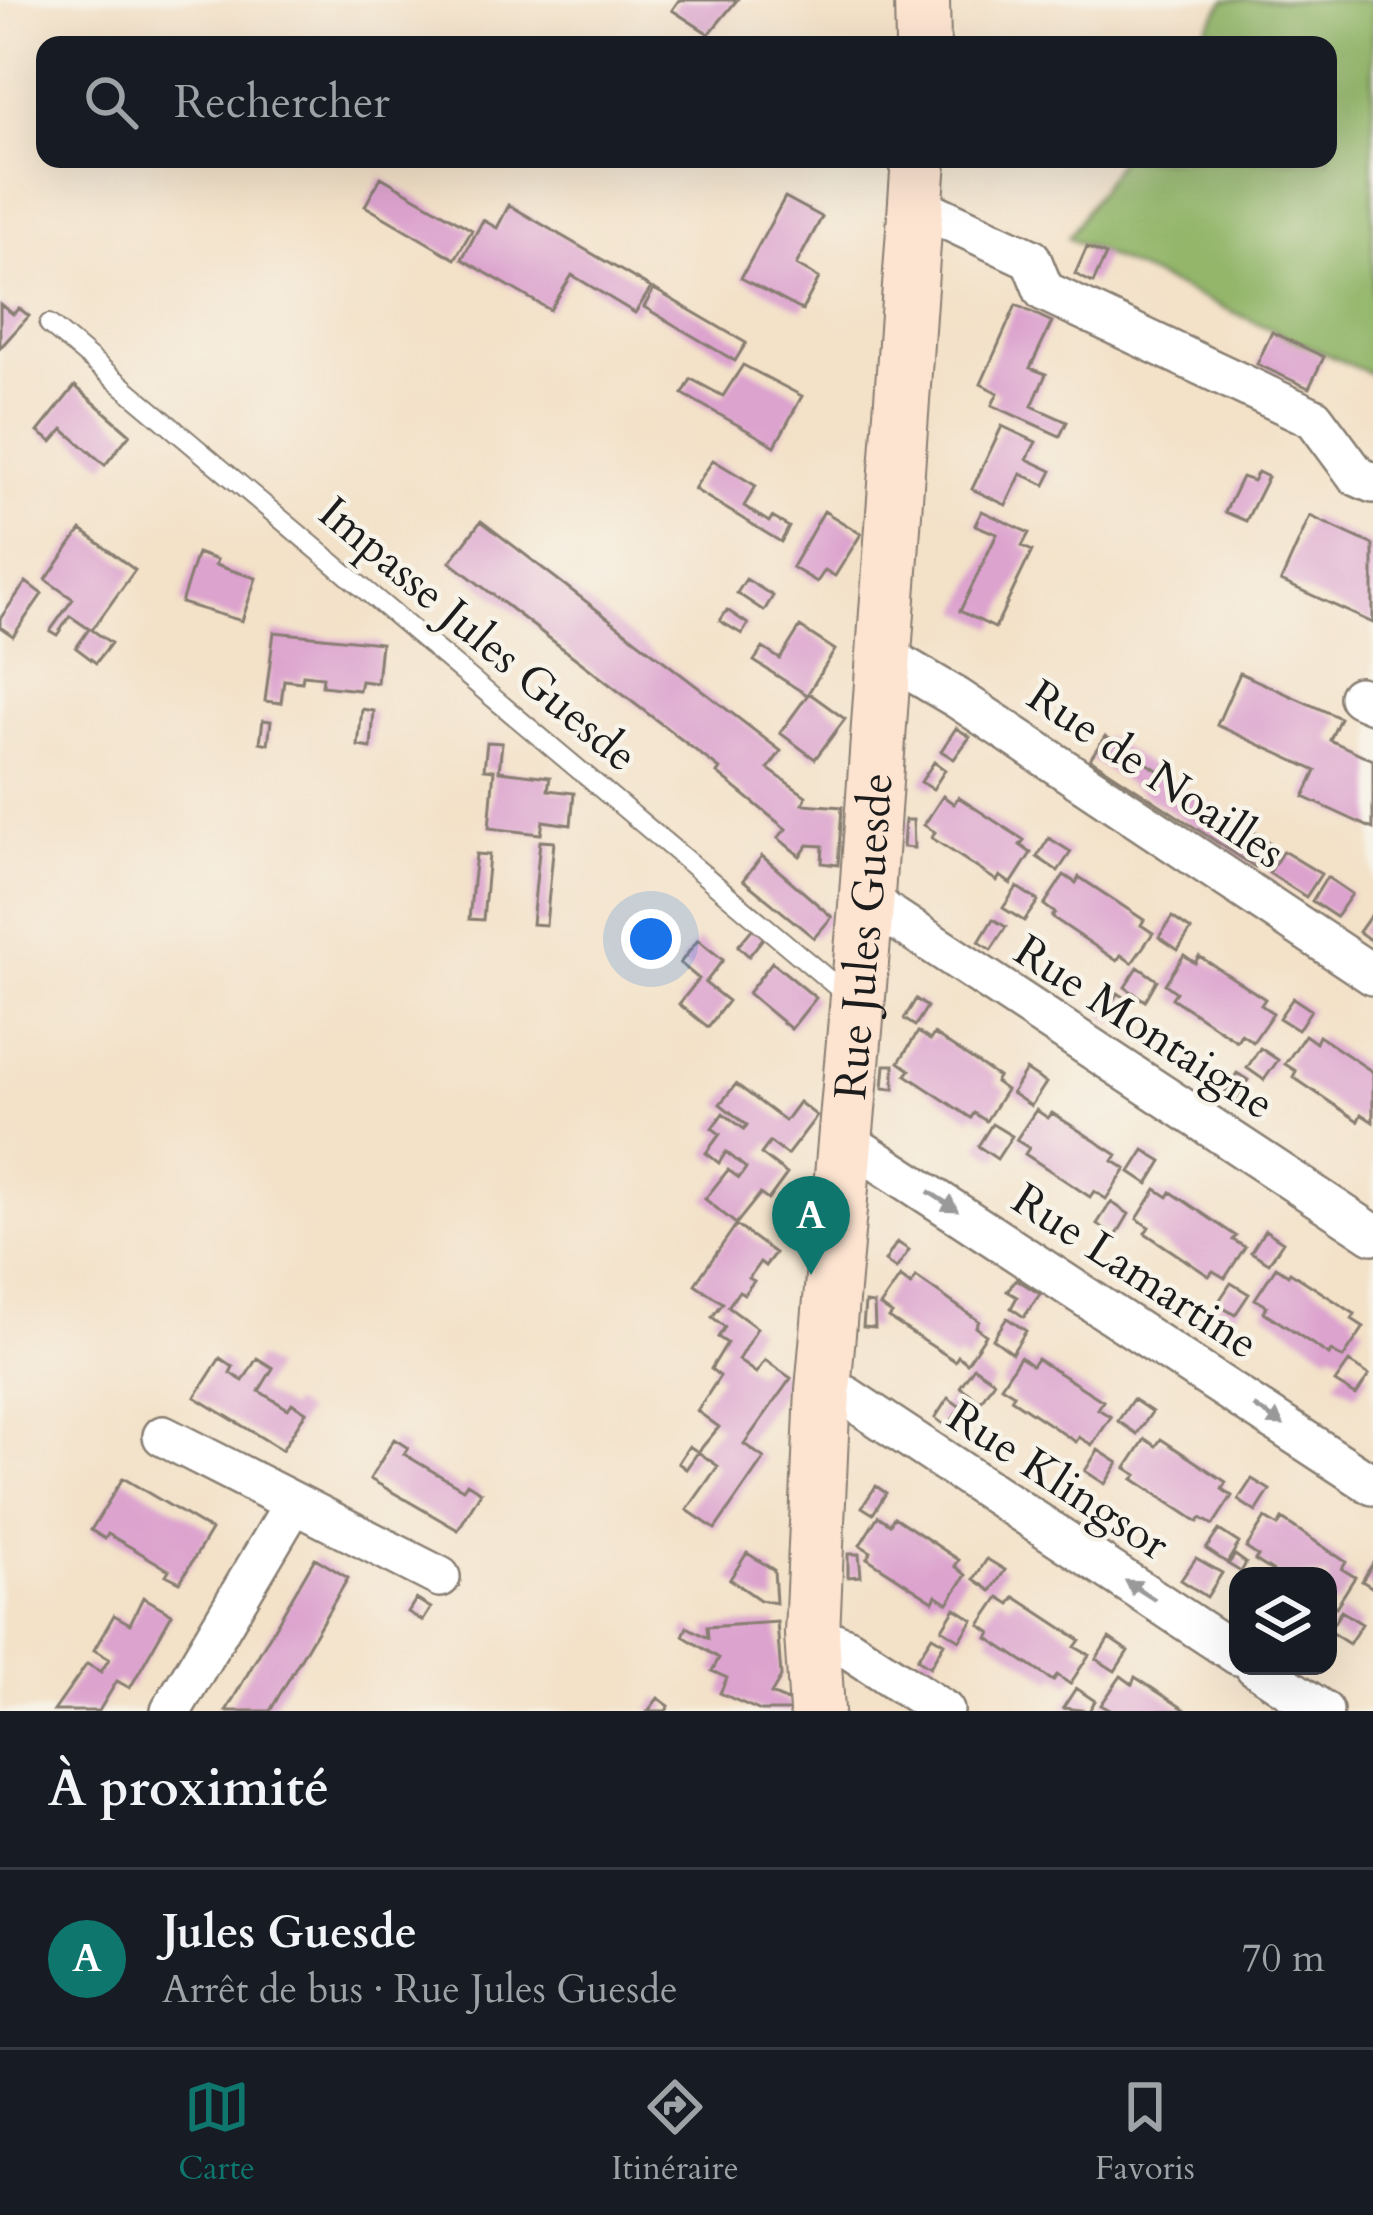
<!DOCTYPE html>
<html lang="fr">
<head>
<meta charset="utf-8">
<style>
  body { margin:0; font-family:Cardo,serif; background:#20242c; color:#f1f3f6 }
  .controls { position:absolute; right:36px; bottom:36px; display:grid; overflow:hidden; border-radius:24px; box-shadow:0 12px 48px #0002 }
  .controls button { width:108px; height:108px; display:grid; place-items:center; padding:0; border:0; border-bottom:3px solid #363941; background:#171b24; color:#f1f3f6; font:60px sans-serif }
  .you { position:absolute; left:651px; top:939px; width:42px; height:42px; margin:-30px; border:9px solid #fff; border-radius:50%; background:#1a73e8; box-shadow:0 0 0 18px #1a73e833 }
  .badge { display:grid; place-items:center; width:78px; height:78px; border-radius:50%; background:#0f766e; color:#fff; font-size:39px; font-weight:700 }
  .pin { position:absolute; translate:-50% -99px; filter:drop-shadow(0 3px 6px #0008) }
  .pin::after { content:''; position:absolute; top:63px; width:42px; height:36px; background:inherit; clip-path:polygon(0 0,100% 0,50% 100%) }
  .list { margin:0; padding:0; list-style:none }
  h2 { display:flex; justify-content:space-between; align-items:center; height:156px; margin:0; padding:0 48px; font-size:51px }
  h2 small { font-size:39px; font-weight:400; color:#9ea1a6 }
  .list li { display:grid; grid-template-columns:78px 1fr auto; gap:36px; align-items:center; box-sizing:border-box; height:180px; padding:0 48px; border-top:3px solid #363941 }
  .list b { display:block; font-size:45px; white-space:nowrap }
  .list p { margin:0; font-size:39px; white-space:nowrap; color:#9ea1a6 }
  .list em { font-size:39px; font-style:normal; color:#9ea1a6 }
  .icon { flex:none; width:66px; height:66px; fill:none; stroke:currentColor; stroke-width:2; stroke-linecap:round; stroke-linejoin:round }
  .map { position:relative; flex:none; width:1373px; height:1711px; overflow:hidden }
  .search { position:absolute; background:#171b24; box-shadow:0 12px 48px #0002; left:36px; right:36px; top:36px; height:132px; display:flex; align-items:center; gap:30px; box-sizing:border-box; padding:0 42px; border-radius:24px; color:#9ea1a6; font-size:45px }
  .sheet { height:336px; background:#171b24 }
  nav { display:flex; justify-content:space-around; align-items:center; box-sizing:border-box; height:168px; border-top:3px solid #363941; background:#171b24; font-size:33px; color:#9ea1a6 }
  nav a { display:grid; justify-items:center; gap:6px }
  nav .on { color:#0f766e }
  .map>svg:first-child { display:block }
</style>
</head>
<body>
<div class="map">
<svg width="1373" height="1711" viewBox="0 0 1373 1711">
  <rect width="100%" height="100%" fill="#f7f3e8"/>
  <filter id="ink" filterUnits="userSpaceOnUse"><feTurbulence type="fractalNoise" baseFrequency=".00833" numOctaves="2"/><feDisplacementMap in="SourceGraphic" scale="24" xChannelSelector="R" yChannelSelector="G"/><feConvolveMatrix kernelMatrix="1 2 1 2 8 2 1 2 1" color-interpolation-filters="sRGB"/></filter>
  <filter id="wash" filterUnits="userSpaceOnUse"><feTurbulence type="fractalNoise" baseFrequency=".004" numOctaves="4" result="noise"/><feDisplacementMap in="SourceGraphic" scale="48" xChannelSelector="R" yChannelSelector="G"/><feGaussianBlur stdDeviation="2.7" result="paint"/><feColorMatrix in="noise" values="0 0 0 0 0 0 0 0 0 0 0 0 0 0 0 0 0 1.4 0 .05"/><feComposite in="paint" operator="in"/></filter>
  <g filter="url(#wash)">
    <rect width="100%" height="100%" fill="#f3e1c8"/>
    <!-- forest -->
    <path fill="#93b66a" stroke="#586943" stroke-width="3" d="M1225 0H1373V375L1068 238 1120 159H1328V45H1195Z"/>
    <g id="blocks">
      <!-- building -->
      <path fill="#dca3ce" d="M679 0H737L709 34 672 10Z
        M381 177 472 230 455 259 365 206Z
        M785 197 822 217 796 265 819 278 802 310 741 278Z
        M509 205 651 288 635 313 572 275 550 310 462 259 483 220 497 228Z
        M1087 247 1106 255 1093 283 1075 274Z
        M654 289 746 343 735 361 644 307Z
        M0 304 13 314 19 308 29 316 0 348Z
        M1016 305 1052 322 1030 368 1046 374 1032 406 1067 422 1060 436 992 405 998 393 981 384Z
        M1272 332 1324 357 1309 388 1257 364Z
        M743 365 802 396 775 446 683 394 691 379 723 396Z
        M75 386 130 434 105 465 63 429 52 442 38 432Z
        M1002 426 1036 442 1027 459 1052 471 1045 485 1021 474 1006 505 972 489Z
        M713 460 756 486 744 506 769 522 772 517 789 527 781 542 694 489Z
        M1258 472 1268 477 1246 521 1225 512 1242 477 1253 481Z
        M824 511 861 534 835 576 825 570 817 582 792 567Z
        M982 511 1029 533 1022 546 1032 551 995 628 960 611 997 534 975 525Z
        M1310 516 1373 545V623L1281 581Z
        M481 521 781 751 768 769 806 796 803 804 842 807 838 865 822 863 823 846 808 845 800 856 778 838 786 829 717 773 720 769 450 562Z
        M81 530 135 570 92 630 111 643 96 663 76 648 89 629 70 616 57 635 50 631 73 599 46 580Z
        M197 553 217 560 215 565 256 578 242 621 181 603Z
        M746 579 773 596 764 611 737 593Z
        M26 582 42 594 13 636 0 627V619Z
        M727 610 748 624 742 634 720 621Z
        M800 627 835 650 807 695 754 661 763 648 780 659Z
        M274 632 381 643 377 683 361 681 359 690 322 686 323 677 303 675 302 682 284 680 281 703 265 701Z
        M1240 673 1340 718 1330 740 1373 760V829L1304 797 1316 771 1217 725Z
        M809 693 845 719 815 759 780 733Z
        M362 709 374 711 371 748 358 746Z
        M263 720 271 721 268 744 260 742Z
        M956 728 970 737 954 759 941 751Z
        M1105 736 1270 843 1255 867 1090 759Z
        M487 742 502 743 499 771 550 777 548 790 574 793 571 825 543 821 541 834 489 828 494 770 484 769Z
        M934 762 945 770 933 789 921 782Z
        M943 796 954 804 958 797 1024 840 1020 845 1031 853 1011 884 1000 876 997 881 932 838 935 832 924 825Z
        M905 820H913L914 848 903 847Z
        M1049 838 1071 852 1058 871 1037 857Z
        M540 841 554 842 546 925 532 924Z
        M1283 851 1321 874 1306 897 1269 873Z
        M476 854 489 855 483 920 469 919Z
        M762 856 832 917 814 938 743 880Z
        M1064 875 1076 883 1079 877 1144 920 1141 925 1153 933 1132 963 1121 955 1117 961 1052 917 1055 913 1044 905Z
        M1327 877 1352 894 1336 917 1312 901Z
        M1017 887 1038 901 1024 921 1003 908Z
        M1373 912V942L1359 932Z
        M1172 917 1191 930 1178 950 1159 937Z
        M993 919 1006 927 991 950 979 942Z
        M757 923 768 932 749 956 738 946Z
        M698 940 723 960 705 983 728 1001 708 1027 679 1004 699 979 680 963Z
        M1184 955 1195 963 1199 956 1265 999 1261 1005 1273 1013 1253 1042 1241 1034 1237 1041 1172 998 1176 992 1165 984Z
        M772 962 816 998 791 1029 748 993Z
        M1138 967 1157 980 1145 1001 1125 987Z
        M1118 993 1130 1001 1115 1024 1102 1015Z
        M1293 998 1311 1010 1298 1030 1279 1018Z
        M916 999 927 1007 915 1026 904 1019Z
        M918 1032 930 1040 934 1034 998 1077 995 1082 1006 1090 986 1121 974 1113 971 1118 906 1075 910 1070 899 1062Z
        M1305 1035 1316 1043 1319 1036 1373 1072V1122L1361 1114 1358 1121 1293 1077 1296 1071 1285 1064Z
        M1260 1048 1278 1060 1264 1080 1247 1068Z
        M885 1065H894V1089L883 1088Z
        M1026 1070 1046 1083 1031 1106 1012 1093Z
        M1237 1073 1248 1080 1234 1104 1223 1096Z
        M736 1084 785 1121 799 1102 817 1116 787 1155 770 1142 761 1154 787 1174 768 1200 760 1194 736 1224 705 1199 728 1170 739 1178 746 1168 726 1152 719 1163 706 1153 720 1134 712 1128 723 1113 744 1129 747 1125 720 1104Z
        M1036 1110 1048 1118 1052 1113 1117 1155 1113 1161 1126 1169 1106 1199 1094 1191 1090 1197 1025 1154 1029 1148 1016 1140Z
        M992 1124 1012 1136 997 1159 978 1146Z
        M1144 1150 1162 1161 1148 1184 1130 1172Z
        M1156 1189 1168 1197 1171 1192 1236 1236 1233 1240 1245 1247 1225 1278 1213 1271 1209 1276 1145 1233 1149 1227 1137 1219Z
        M1111 1202 1129 1214 1116 1236 1097 1224Z
        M736 1225 775 1253 765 1266 760 1262 749 1278 754 1281 744 1294 739 1291 728 1307 757 1328 738 1360 756 1373 765 1360 791 1378 744 1444 764 1458 715 1529 687 1510 718 1466 698 1452 719 1427 697 1411 720 1376 711 1369 727 1343 718 1337 725 1327 712 1317 723 1303 695 1284Z
        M1265 1230 1283 1242 1269 1263 1251 1252Z
        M897 1242 909 1250 896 1269 885 1261Z
        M1276 1267 1288 1275 1290 1272 1355 1314 1352 1319 1364 1327 1343 1358 1331 1351 1329 1355 1264 1312 1267 1306 1255 1299Z
        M900 1277 911 1285 916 1277 979 1321 976 1327 986 1335 967 1363 958 1356 955 1361 889 1318 892 1314 880 1306Z
        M1016 1279 1040 1294 1024 1317 1011 1308 1017 1297 1007 1291Z
        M1231 1283 1249 1294 1235 1315 1217 1304Z
        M865 1303 874 1304 875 1328 863 1327Z
        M1007 1318 1026 1331 1012 1353 993 1339Z
        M1020 1357 1032 1366 1037 1359 1103 1401 1098 1409 1111 1417 1092 1445 1079 1437 1076 1442 1011 1399 1014 1394 1001 1386Z
        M220 1358 233 1367 230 1373 243 1381 257 1358 273 1368 259 1391 288 1409 292 1403 306 1412 282 1450 195 1397Z
        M1349 1362 1369 1375 1356 1395 1335 1382Z
        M974 1367 994 1381 981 1401 960 1387Z
        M948 1398 961 1407 947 1427 935 1418Z
        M1133 1399 1152 1412 1137 1434 1118 1421Z
        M394 1439 408 1448 404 1454 434 1472 463 1489 467 1483 481 1492 458 1530 370 1479Z
        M1145 1439 1156 1446 1161 1439 1226 1482 1222 1489 1232 1496 1213 1525 1201 1518 1198 1522 1133 1479 1137 1475 1126 1468Z
        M689 1446 698 1452 686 1469 678 1463Z
        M1098 1450 1118 1463 1105 1484 1085 1471Z
        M123 1478 211 1530 180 1582 166 1575 169 1570 139 1552 108 1534 105 1539 91 1530Z
        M1252 1479 1270 1490 1256 1512 1238 1500Z
        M876 1486 886 1493 873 1514 862 1507Z
        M878 1516 890 1524 894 1517 959 1560 955 1566 966 1575 948 1603 936 1595 933 1601 867 1558 871 1552 860 1545Z
        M1265 1518 1278 1526 1282 1519 1346 1562 1342 1569 1355 1577 1336 1607 1328 1601V1576H1280L1255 1560 1258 1556 1246 1548Z
        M1219 1530 1239 1543 1227 1563 1206 1549Z
        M747 1553 774 1570 776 1603 760 1600 730 1579Z
        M848 1554H859L861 1576 848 1577Z
        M1235 1555 1246 1563 1241 1572 1228 1564Z
        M315 1558 348 1578 270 1711H226Z
        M1196 1558 1222 1573 1207 1597 1181 1580Z
        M987 1559 1005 1570 991 1591 974 1579Z
        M1373 1563V1588L1362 1581Z
        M143 1597 172 1614 130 1688 117 1681 99 1711H54L87 1664 101 1672 109 1659 94 1650 114 1615 130 1624Z
        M999 1597 1010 1604 1015 1597 1080 1640 1075 1647 1089 1655 1070 1684 1057 1675 1053 1681 988 1638 991 1633 980 1625Z
        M416 1599 431 1608 423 1621 408 1612Z
        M955 1608 973 1620 960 1640 942 1629Z
        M1341 1611 1362 1624 1349 1644 1329 1631Z
        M777 1622 781 1677 771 1694 788 1701 793 1711H761L720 1693 727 1678 712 1671 719 1658 683 1636 687 1627 708 1638 707 1627Z
        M932 1636 944 1643 930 1667 917 1659Z
        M1109 1638 1128 1651 1115 1671 1096 1659Z
        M1121 1676 1132 1684 1135 1677 1187 1711H1112L1101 1705Z
        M1076 1688 1095 1701 1089 1711 1063 1708Z
        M658 1698 669 1706 666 1711H648Z"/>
    </g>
  </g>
  <g filter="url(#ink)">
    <use href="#blocks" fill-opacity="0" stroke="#887e72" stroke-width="3"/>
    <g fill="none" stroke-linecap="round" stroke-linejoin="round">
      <!-- service casing -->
      <g stroke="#887e72" stroke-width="22">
        <path id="service" d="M49 324 849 997"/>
      </g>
      <!-- minor casing -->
      <g stroke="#887e72" stroke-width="44">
        <path id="minor" d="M916 205 1031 259 1044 291 1314 418 1357 476 1373 483
          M883 659 903 666 957 698 1373 975
          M1359 697 1373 703
          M867 895 885 912 1373 1234
          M844 1139 1373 1485
          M823 1390 846 1396 1238 1655
          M163 1436 440 1577
          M812 1634 848 1648 944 1711
          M1255 1666 1323 1711
          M171 1711 294 1503"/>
      </g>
      <!-- secondary casing -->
      <g stroke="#887e72" stroke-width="58">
        <g id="secondary">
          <path d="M922 0 923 45"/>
          <path id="s1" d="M817 1711 812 1634 823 1390 867 895 919 159"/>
        </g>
      </g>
      <!-- service -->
      <use href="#service" stroke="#fff" stroke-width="18"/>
      <!-- minor -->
      <use href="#minor" stroke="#fff" stroke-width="39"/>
      <!-- secondary -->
      <use href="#secondary" stroke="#fde4d1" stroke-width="54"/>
    </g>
    <!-- one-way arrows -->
    <defs><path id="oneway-solid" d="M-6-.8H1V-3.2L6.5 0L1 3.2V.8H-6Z" transform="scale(3)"/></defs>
    <g fill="#999">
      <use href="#oneway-solid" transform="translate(943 1201) rotate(33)"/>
      <use href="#oneway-solid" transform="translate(1269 1416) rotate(33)"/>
      <use href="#oneway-solid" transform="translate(1140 1590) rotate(-147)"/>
    </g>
  </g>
  <g text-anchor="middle" stroke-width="9" stroke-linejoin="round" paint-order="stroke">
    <!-- street labels -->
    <g font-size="45" fill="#1c1c1c" stroke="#f7f3e8">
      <text transform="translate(479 633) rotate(40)" y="16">Impasse Jules Guesde</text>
      <text transform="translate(1157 773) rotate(34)" y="16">Rue de Noailles</text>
      <text dy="16" stroke="none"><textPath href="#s1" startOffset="777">Rue Jules Guesde</textPath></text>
      <text transform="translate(1145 1026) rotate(33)" y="16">Rue Montaigne</text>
      <text transform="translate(1136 1270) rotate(33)" y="16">Rue Lamartine</text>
      <text transform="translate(1059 1479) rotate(33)" y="16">Rue Klingsor</text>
    </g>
  </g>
</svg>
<div class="controls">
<button><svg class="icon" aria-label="layers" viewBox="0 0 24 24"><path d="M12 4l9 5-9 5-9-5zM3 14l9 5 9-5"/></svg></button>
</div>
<div class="you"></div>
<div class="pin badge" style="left:811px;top:1275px">A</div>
<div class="search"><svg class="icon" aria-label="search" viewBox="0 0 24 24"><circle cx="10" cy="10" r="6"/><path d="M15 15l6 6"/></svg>Rechercher</div>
</div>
<section class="sheet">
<h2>À proximité<small></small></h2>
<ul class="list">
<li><span class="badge">A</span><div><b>Jules Guesde</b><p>Arrêt de bus · Rue Jules Guesde</p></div><em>70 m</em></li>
</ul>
</section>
<nav>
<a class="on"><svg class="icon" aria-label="map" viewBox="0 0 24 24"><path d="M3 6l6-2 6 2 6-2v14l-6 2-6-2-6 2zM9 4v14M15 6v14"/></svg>Carte</a>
<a><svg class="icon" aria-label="directions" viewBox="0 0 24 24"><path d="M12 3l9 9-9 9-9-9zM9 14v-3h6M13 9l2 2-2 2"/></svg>Itinéraire</a>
<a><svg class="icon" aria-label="saved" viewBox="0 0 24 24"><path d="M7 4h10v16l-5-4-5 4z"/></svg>Favoris</a>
</nav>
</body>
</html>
